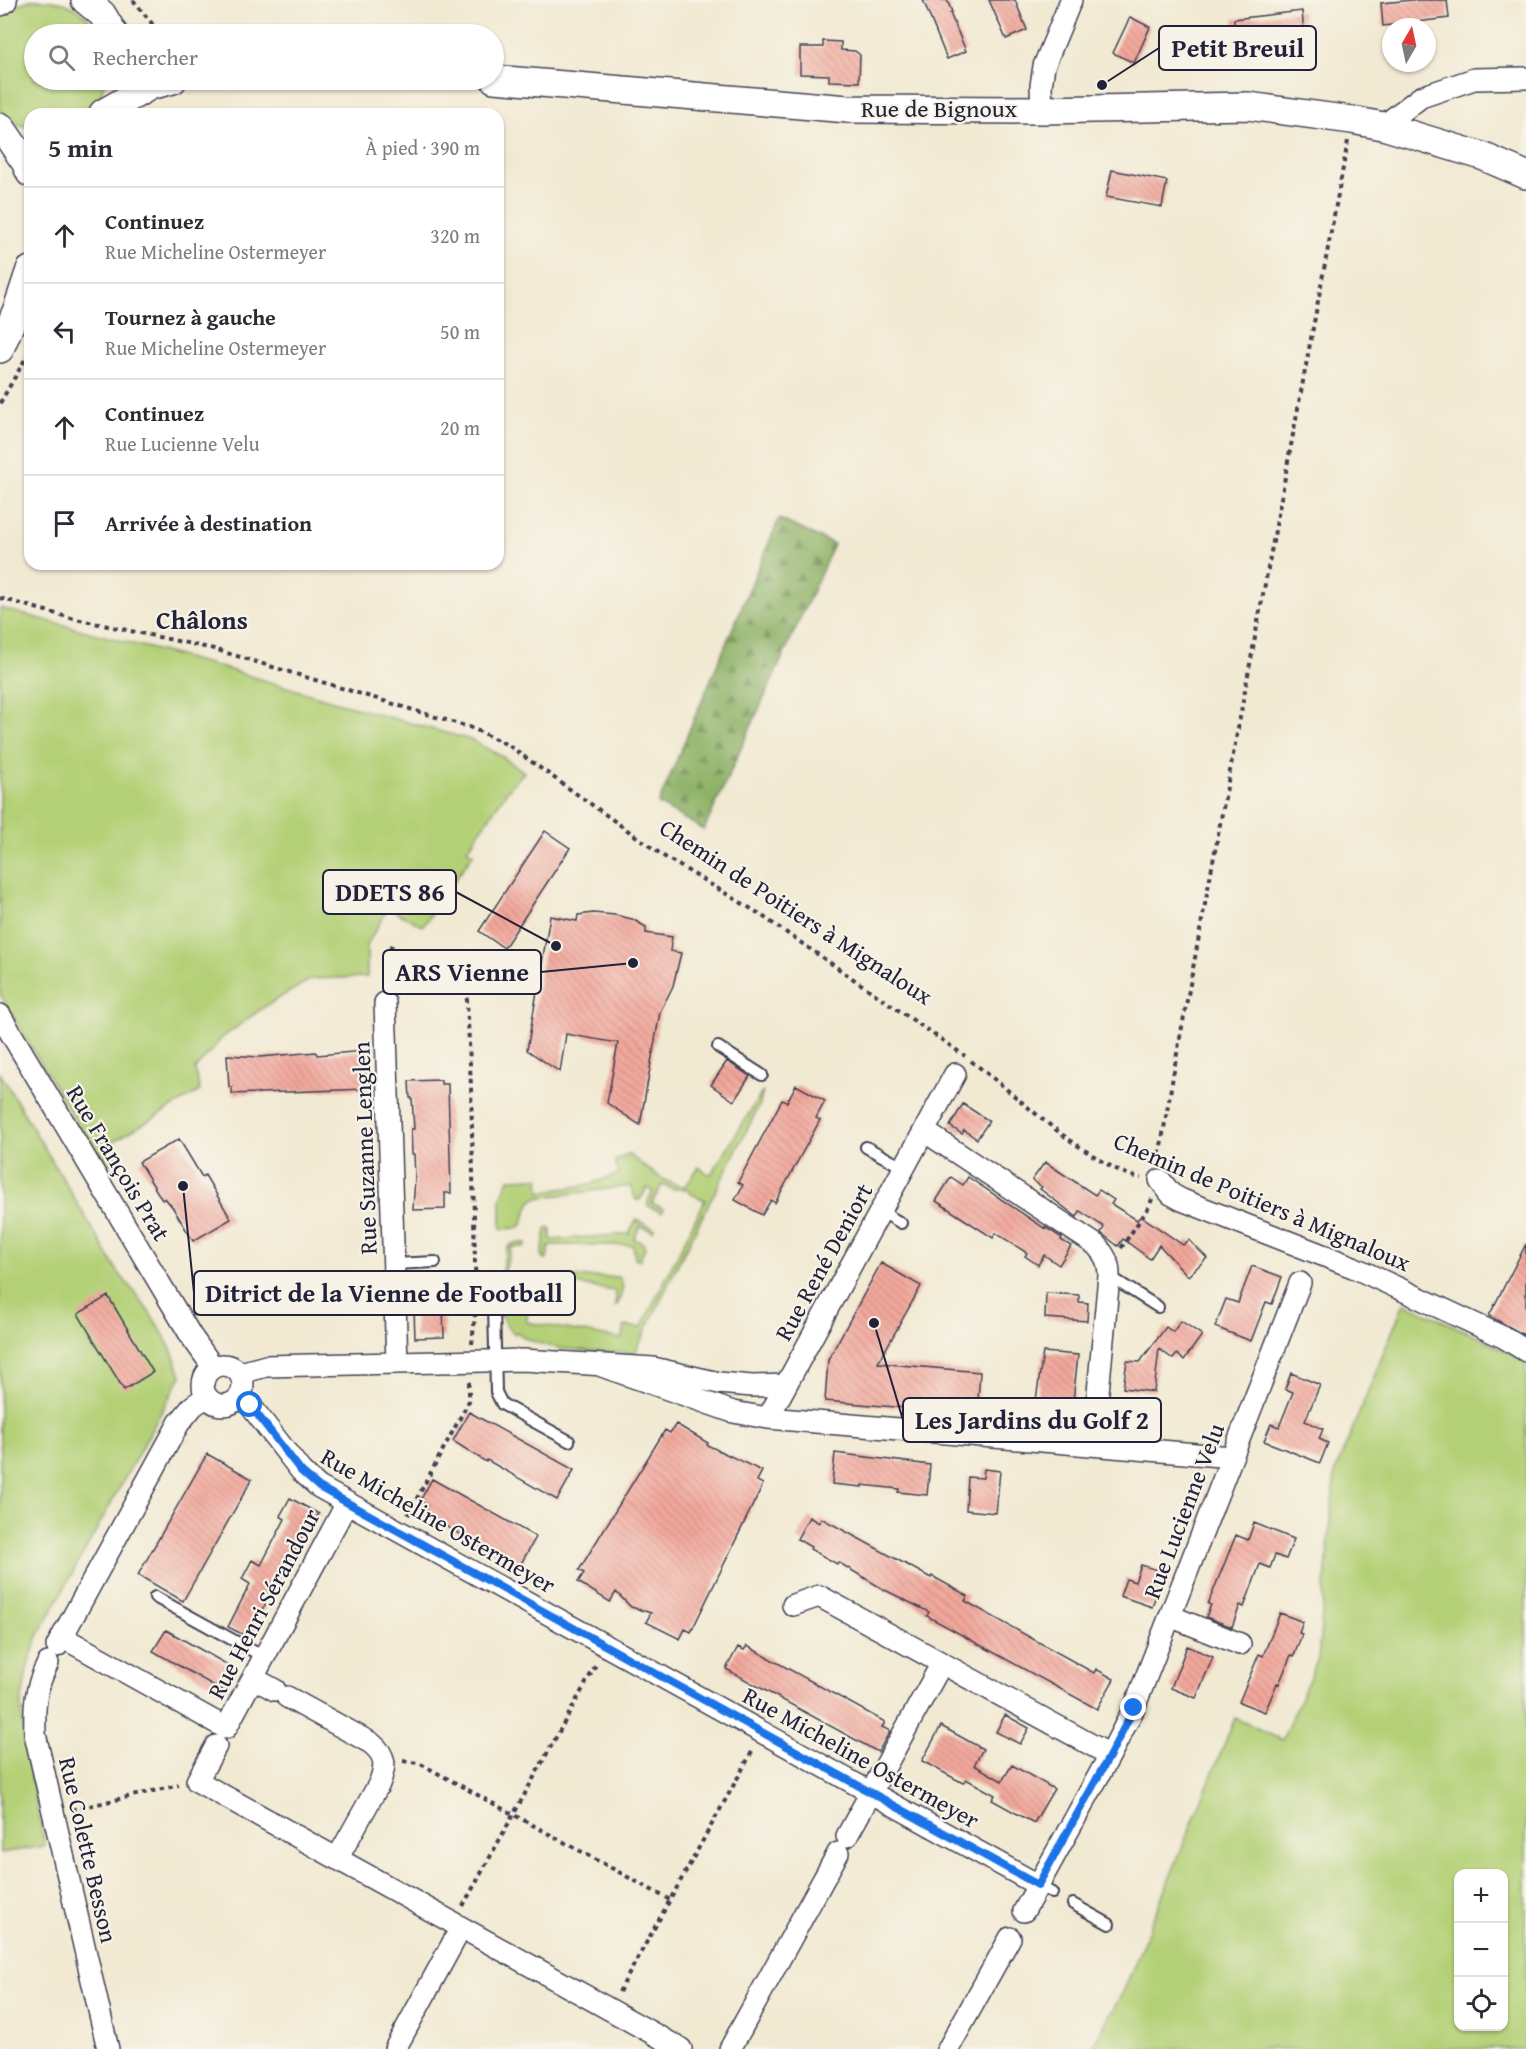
<!DOCTYPE html>
<html lang="fr">
<head>
<meta charset="utf-8">
<style>
  body { margin:0; font-family:"Gentium Book Plus",serif; background:#f7f7f7; color:#2b2b33 }
  .controls { position:absolute; right:18px; bottom:18px; display:grid; overflow:hidden; border-radius:12px; box-shadow:0 2px 4px #0004 }
  .controls button { width:54px; height:54px; display:grid; place-items:center; padding:0; border:0; border-bottom:2px solid #e1e1e2; background:#fff; color:#2b2b33; font:30px sans-serif }
  .compass { position:absolute; left:1382px; top:18px; width:54px; height:54px; border-radius:50%; background:#fff; box-shadow:0 2px 4px #0004; rotate:9deg }
  .stop { position:absolute; width:18px; height:18px; margin:-14px; border:4px solid #1a73e8; border-radius:50%; background:#fff }
  .stop.end { background:#1a73e8; border-color:#fff; box-shadow:0 2px 6px #0008 }
  .list { margin:0; padding:0; list-style:none }
  h2 { display:flex; justify-content:space-between; align-items:center; height:78px; margin:0; padding:0 24px; font-size:26px }
  h2 small { font-size:20px; font-weight:400; color:#7c7c81 }
  .list li { display:grid; grid-template-columns:39px 1fr auto; gap:18px; align-items:center; box-sizing:border-box; height:96px; padding:0 24px; border-top:2px solid #e1e1e2 }
  .list b { display:block; font-size:22px; white-space:nowrap }
  .list p { margin:0; font-size:20px; white-space:nowrap; color:#7c7c81 }
  .list em { font-size:20px; font-style:normal; color:#7c7c81 }
  .icon { flex:none; width:33px; height:33px; fill:none; stroke:currentColor; stroke-width:2; stroke-linecap:round; stroke-linejoin:round }
  .map { position:relative; flex:none; width:1526px; height:2049px; overflow:hidden }
  .search { position:absolute; background:#fff; box-shadow:0 2px 4px #0004; left:24px; top:24px; width:480px; height:66px; display:flex; align-items:center; gap:15px; box-sizing:border-box; padding:0 21px; border-radius:33px; color:#7c7c81; font-size:22px }
  .panel { position:absolute; background:#fff; box-shadow:0 2px 4px #0004; left:24px; top:108px; width:480px; height:462px; border-radius:18px }
  .map>svg:first-child { display:block }
</style>
</head>
<body>
<div class="map">
<svg width="1526" height="2049" viewBox="0 0 1526 2049">
  <defs>
    <pattern id="forest-firs" width="22" height="20" patternUnits="userSpaceOnUse" patternTransform="scale(1.5)"><rect width="22" height="20" fill="#8eb267"/><path d="M5 1l3.5 6h-7zM16 11l3.5 6h-7z" fill="#749056"/></pattern>
    <pattern id="building-back-hatch" width="6" height="6" patternUnits="userSpaceOnUse" patternTransform="scale(1.5)"><rect width="6" height="6" fill="#f2a79b"/><path d="M-1 5l2 2M0 0l6 6M5-1l2 2" fill="none" stroke="#cf8f86"/></pattern>
  </defs>
  <rect width="100%" height="100%" fill="#f7f3e8"/>
  <filter id="ink" filterUnits="userSpaceOnUse"><feTurbulence type="fractalNoise" baseFrequency=".0167" numOctaves="2"/><feDisplacementMap in="SourceGraphic" scale="12" xChannelSelector="R" yChannelSelector="G"/><feConvolveMatrix kernelMatrix="1 2 1 2 8 2 1 2 1" color-interpolation-filters="sRGB"/></filter>
  <filter id="wash" filterUnits="userSpaceOnUse"><feTurbulence type="fractalNoise" baseFrequency=".008" numOctaves="4" result="noise"/><feDisplacementMap in="SourceGraphic" scale="24" xChannelSelector="R" yChannelSelector="G"/><feGaussianBlur stdDeviation="1.35" result="paint"/><feColorMatrix in="noise" values="0 0 0 0 0 0 0 0 0 0 0 0 0 0 0 0 0 1.4 0 .05"/><feComposite in="paint" operator="in"/></filter>
  <g filter="url(#wash)">
    <rect width="100%" height="100%" fill="#f1e9d2"/>
    <!-- grass -->
    <path fill="#b3d076" stroke="#6a7958" stroke-width="1.5" fill-rule="evenodd" d="M30 0C64 0 80 4 100 34H34V80H106L98 101 86 114H30V128L18 124 0 112V14L9 8Z
      M0 608 223 668 360 709 471 740 501 756 524 772 507 791 467 850 473 854 423 926 388 908 367 945V977L311 979 264 1007 222 1038 195 1069 200 1091 109 1144 118 1158 107 1166 95 1152 81 1131 0 994Z
      M0 1073 118 1272C144 1303 170 1337 181 1376L38 1636 28 1664 21 1704 25 1748 45 1846 0 1853Z
      M763 1091 760 1104 680 1260 635 1353C604 1351 539 1353 517 1332L514 1334C511 1331 507 1327 505 1323 498 1311 501 1260 508 1248 512 1242 520 1242 526 1243L525 1247H512L505 1270V1297L519 1299 529 1307 526 1322 622 1339 625 1326 641 1328 705 1200 691 1194 687 1189H673L662 1185 652 1203 664 1209 662 1212 648 1206V1201L653 1191 647 1188 640 1200H636L631 1186 536 1198 530 1203 521 1226 518 1228 501 1229V1198L509 1179 539 1178 540 1192 587 1185 619 1174 615 1161 628 1154C645 1166 664 1185 685 1186L699 1167 708 1174 712 1173Z
      M636 1220 654 1228 653 1231 640 1226 634 1239 643 1243 645 1248 639 1260 635 1258 633 1245H552L549 1247 547 1259 545 1260 542 1256 546 1230 548 1228 551 1229V1240L629 1234Z
      M543 1277H619C626 1285 621 1296 617 1305L615 1306 616 1297 615 1291 546 1279 541 1293 539 1281Z
      M1404 1303 1481 1338 1526 1362V2049H1091L1124 1990 1235 1718 1282 1740 1318 1659 1335 1472ZM1458 1874H1504V2026H1458Z"/>
    <!-- forest -->
    <path fill="url(#forest-firs)" stroke="#586a51" stroke-width="1.5" d="M779 519 834 544 704 830 658 804Z"/>
    <g id="blocks">
      <!-- building -->
      <path fill="url(#building-back-hatch)" d="M923 0H947L952 12 950 13 966 51 947 59Z
        M989 0H1015L1027 30 1006 39Z
        M1413 0H1447L1449 18 1383 26 1381 3Z
        M1302 11 1304 34 1235 41 1234 19Z
        M1130 17 1150 27 1134 63 1113 53Z
        M823 41 841 42V50L855 51 860 55 859 82 829 81V75L800 74V47H823Z
        M1112 170 1167 181 1162 207 1106 197Z
        M545 831 570 848 504 948 479 931Z
        M593 913 615 915 632 919 646 927V933L672 937 670 951 681 953 673 986 660 1012 640 1125 607 1103 618 1043 566 1034 560 1072 527 1050 550 916 577 921 578 915Z
        M365 1051 366 1089 232 1094V1087H229L227 1055 260 1057 316 1052 317 1055Z
        M727 1061 750 1076 734 1101 711 1085Z
        M441 1080V1084H448L451 1193H445V1209L413 1210 415 1177 414 1154H412L411 1129H414L412 1098H410L409 1081Z
        M796 1085 825 1101 816 1118 820 1120 775 1203 771 1200 762 1215 735 1200 743 1185 738 1182 782 1100 787 1102Z
        M963 1104 989 1121 977 1139 964 1130 962 1134 950 1126Z
        M179 1139 202 1177 205 1175 231 1219 193 1241 173 1208 165 1198 162 1200 139 1162Z
        M1045 1162 1095 1195 1099 1190 1114 1200 1111 1204 1137 1220 1141 1216 1183 1245 1189 1240 1207 1258 1188 1276 1159 1245 1150 1259 1123 1239 1118 1246 1101 1233 1104 1227 1080 1211 1077 1217 1040 1189 1042 1187 1032 1180Z
        M951 1177 963 1185 968 1177 1044 1228 1045 1227 1062 1238 1061 1240 1071 1246 1059 1265 1044 1255 1038 1265 1025 1256 1027 1253 996 1233 993 1238 936 1201Z
        M1526 1244V1336L1489 1316Z
        M881 1263 921 1286 878 1363 980 1372 977 1414 825 1401 828 1360Z
        M1252 1266 1282 1277 1272 1304 1266 1302 1251 1341 1215 1327 1226 1299 1238 1303Z
        M1046 1293 1079 1295V1302L1088 1303 1087 1321 1045 1318Z
        M108 1296 153 1372 124 1390 78 1314Z
        M443 1308 444 1337 415 1338 414 1309Z
        M1181 1321 1202 1335 1184 1360 1177 1354 1173 1359 1159 1349 1154 1392 1123 1388 1127 1361 1140 1362 1166 1327 1173 1332Z
        M1043 1352 1078 1355 1070 1429 1038 1425 1041 1400H1036Z
        M1291 1373 1320 1385 1305 1421 1323 1429 1319 1439 1328 1443 1320 1463 1264 1441 1271 1424 1279 1427 1293 1392 1285 1389Z
        M469 1412 574 1470 557 1500 487 1460 486 1462 453 1441Z
        M676 1424 708 1443 707 1445 762 1471 757 1481 763 1484 691 1632 685 1629 680 1639 646 1622 651 1613 631 1607 616 1592 610 1602 578 1582 584 1573 579 1570 665 1430 670 1433Z
        M835 1453 930 1465 927 1495 898 1492 899 1489 862 1485V1487L832 1484Z
        M207 1454 252 1479 183 1601 138 1575Z
        M984 1469 1000 1471 996 1513 966 1510 968 1477 983 1478Z
        M432 1479 536 1537 519 1567 424 1514 428 1506 420 1501Z
        M290 1498 319 1514 308 1532 305 1530 248 1637 228 1627 250 1584 242 1579 252 1560 261 1565 285 1519 280 1516Z
        M809 1517 819 1523 821 1518 931 1578 932 1576 968 1596 965 1601 1094 1673 1096 1669 1114 1679 1097 1709 927 1616 929 1612 883 1589 838 1562 837 1564 810 1549 811 1547 797 1539Z
        M1254 1523 1294 1539 1286 1559 1275 1555 1270 1568 1260 1564 1244 1607 1240 1605 1232 1627 1206 1617 1211 1605 1208 1604 1236 1535 1248 1540Z
        M1141 1565 1164 1572 1152 1607 1120 1596 1126 1579 1135 1582Z
        M1280 1613 1303 1622 1299 1633 1302 1634 1294 1656 1291 1655 1279 1684 1277 1683 1265 1712 1239 1702 1259 1654 1263 1656Z
        M166 1630 237 1670 225 1692 153 1651Z
        M747 1646 885 1722 882 1727 890 1731 878 1752 726 1669 738 1647 744 1650Z
        M1187 1646 1213 1657 1196 1698 1171 1688Z
        M1005 1715 1029 1728 1020 1744 996 1732Z
        M941 1726 983 1749 974 1765 1002 1781 1012 1765 1054 1789 1034 1823 992 1800 995 1795 966 1779 963 1783 922 1761Z"/>
    </g>
  </g>
  <g filter="url(#ink)">
    <use href="#blocks" fill-opacity="0" stroke="#414052" stroke-width="1.5"/>
    <g fill="none" stroke-linecap="round" stroke-linejoin="round">
      <!-- service casing -->
      <g stroke="#414052" stroke-width="14">
        <path id="service" d="M718 1047 762 1075
          M866 1147 904 1168
          M880 1211 901 1223
          M394 1264 435 1262
          M1109 1276 1158 1307
          M494 1306 496 1392 502 1404 569 1441
          M155 1597 264 1657
          M1038 1885 1052 1893
          M1073 1904 1109 1924"/>
      </g>
      <!-- minor casing -->
      <g stroke="#414052" stroke-width="24">
        <path id="minor" d="M1042 110 1041 86 1044 66 1071 0
          M1383 126 1421 97 1474 79 1526 78
          M385 1003 397 1363
          M0 1015 191 1336 213 1367
          M924 1131 1096 1245C1105 1255 1109 1262 1109 1276L1093 1445
          M1160 1180 1171 1194 1182 1200 1353 1267 1505 1338 1526 1351
          M203 1385a20 20 0 1 1 40 0a20 20 0 1 1-40 0Z
          M599 1365 733 1412 768 1418 1232 1457
          M240 1373 266 1366 523 1360 653 1368 719 1383 752 1386 786 1385
          M240 1397 250 1405 301 1471 319 1487 1038 1885
          M768 1418 955 1074
          M793 1605 819 1596 1110 1755 1024 1911
          M1170 1616 1240 1644
          M62 1637 226 1728 347 1503
          M57 1646 179 1423 193 1406 206 1397
          M48 1663C35 1688 34 1705 35 1734L108 2049
          M253 1678 275 1690
          M287 1697 371 1743C387 1756 386 1766 379 1784L337 1859
          M216 1746 197 1781 681 2049
          M1110 1755 1134 1708 1300 1283
          M847 1836 942 1663
          M395 2049 461 1928
          M730 2049 838 1853
          M948 2049 1010 1938"/>
      </g>
      <!-- tertiary casing -->
      <g stroke="#414052" stroke-width="30">
        <path id="tertiary" d="M85 0 102 14 114 34
          M0 2 3 0
          M494 79 848 109 1042 110 1248 106 1352 120 1383 126 1482 156 1526 175
          M103 113 150 86 173 80
          M1 127 25 162 30 173
          M0 349 17 309 30 270"/>
      </g>
      <!-- path -->
      <path stroke="#414052" stroke-width="4" stroke-dasharray="4.5 4.5" stroke-linecap="butt" d="M133 0 154 26 157 34
        M0 403 30 351
        M0 598 71 618 214 649 472 728 508 745 665 857 755 911 965 1056
        M389 946 446 967 457 976 463 986 467 1000 471 1086 476 1306 472 1344
        M971 1061C1015 1094 1051 1131 1099 1159 1112 1167 1127 1176 1141 1178
        M1158 1163 1176 1059 1348 141
        M1121 1248 1149 1207 1152 1199
        M408 1515 469 1401V1379
        M403 1761 419 1763 670 1900
        M72 1810 179 1785
        M463 1906 597 1663
        M619 1992 753 1750"/>
      <!-- service -->
      <use href="#service" stroke="#fff" stroke-width="10"/>
      <!-- minor -->
      <use href="#minor" stroke="#fff" stroke-width="21"/>
      <!-- tertiary -->
      <use href="#tertiary" stroke="#fff" stroke-width="27"/>
    </g>
  </g>
  <g fill="none" stroke-linecap="round" stroke-linejoin="round" filter="url(#ink)">
    <!-- route -->
    <path stroke="#1a73e8" stroke-width="8" d="M250 1405 301 1471 319 1487 1038 1885 1110 1755 1134 1708"/>
  </g>
  <g text-anchor="middle" stroke-width="4.5" stroke-linejoin="round" paint-order="stroke">
    <!-- street labels -->
    <g font-size="24" fill="#22223b" stroke="#f7f3e8">
      <text x="939" y="117">Rue de Bignoux</text>
      <text transform="translate(796 912) rotate(33)" y="8">Chemin de Poitiers à Mignaloux</text>
      <text transform="translate(365 1148) rotate(-92)" y="8">Rue Suzanne Lenglen</text>
      <text transform="translate(118 1163) rotate(59)" y="8">Rue François Prat</text>
      <text transform="translate(1262 1202) rotate(23)" y="8">Chemin de Poitiers à Mignaloux</text>
      <text transform="translate(824 1262) rotate(-61)" y="8">Rue René Deniort</text>
      <text transform="translate(1184 1511) rotate(-69)" y="8">Rue Lucienne Velu</text>
      <text transform="translate(438 1521) rotate(30)" y="8">Rue Micheline Ostermeyer</text>
      <text transform="translate(264 1604) rotate(-62)" y="8">Rue Henri Sérandour</text>
      <text transform="translate(861 1758) rotate(29)" y="8">Rue Micheline Ostermeyer</text>
      <text transform="translate(88 1850) rotate(77)" y="8">Rue Colette Besson</text>
    </g>
    <!-- neighbourhood labels -->
    <g font-size="26" font-weight="bold" fill="#22223b" stroke="#f7f3e8">
      <text x="202" y="629">Châlons</text>
    </g>
  </g>
  <!-- callouts -->
  <path fill="none" stroke="#22223b" stroke-width="2" d="M1102 85L1159 48M556 946L456 892M633 963L541 972M183 1186L194 1293M874 1323L903 1420"/>
  <g fill="#22223b" stroke="#f7f3e8" stroke-width="2">
    <circle cx="1102" cy="85" r="6"/>
    <circle cx="556" cy="946" r="6"/>
    <circle cx="633" cy="963" r="6"/>
    <circle cx="183" cy="1186" r="6"/>
    <circle cx="874" cy="1323" r="6"/>
  </g>
  <g fill="#f7f3e8" stroke="#22223b" stroke-width="2">
    <rect x="1159" y="26" width="157" height="44" rx="6"/>
    <rect x="323" y="870" width="133" height="44" rx="6"/>
    <rect x="383" y="950" width="158" height="44" rx="6"/>
    <rect x="194" y="1271" width="381" height="44" rx="6"/>
    <rect x="903" y="1398" width="258" height="44" rx="6"/>
  </g>
  <g font-size="26" text-anchor="middle" font-weight="bold" fill="#22223b">
    <text x="1238" y="57">Petit Breuil</text>
    <text x="390" y="901">DDETS 86</text>
    <text x="462" y="981">ARS Vienne</text>
    <text x="384" y="1302">Ditrict de la Vienne de Football</text>
    <text x="1032" y="1429">Les Jardins du Golf 2</text>
  </g>
</svg>
<div class="controls">
<button>+</button>
<button>−</button>
<button><svg class="icon" aria-label="locate" viewBox="0 0 24 24"><circle cx="12" cy="12" r="6"/><path d="M12 2v4M12 18v4M2 12h4M18 12h4"/></svg></button>
</div>
<svg class="compass" viewBox="-18 -18 36 36"><path d="M0-13l5 13h-10z" fill="#e53935"/><path d="M0 13l5-13h-10z" fill="#7c7c81"/></svg>
<div class="stop" style="left:250px;top:1405px"></div>
<div class="stop end" style="left:1134px;top:1708px"></div>
<div class="search"><svg class="icon" aria-label="search" viewBox="0 0 24 24"><circle cx="10" cy="10" r="6"/><path d="M15 15l6 6"/></svg>Rechercher</div>
<section class="panel">
<h2>5 min<small>À pied · 390 m</small></h2>
<ul class="list">
<li><svg class="icon" aria-label="ahead" viewBox="0 0 24 24"><path d="M12 20V5M6 11l6-6 6 6"/></svg><div><b>Continuez</b><p>Rue Micheline Ostermeyer</p></div><em>320 m</em></li>
<li><svg class="icon" aria-label="left" viewBox="0 0 24 24"><path d="M17 20v-9H6M10 6l-5 5 5 5"/></svg><div><b>Tournez à gauche</b><p>Rue Micheline Ostermeyer</p></div><em>50 m</em></li>
<li><svg class="icon" aria-label="ahead" viewBox="0 0 24 24"><path d="M12 20V5M6 11l6-6 6 6"/></svg><div><b>Continuez</b><p>Rue Lucienne Velu</p></div><em>20 m</em></li>
<li><svg class="icon" aria-label="arrive" viewBox="0 0 24 24"><path d="M6 21V4h12l-3 4 3 4H6"/></svg><div><b>Arrivée à destination</b></div></li>
</ul>
</section>
</div>
</body>
</html>
